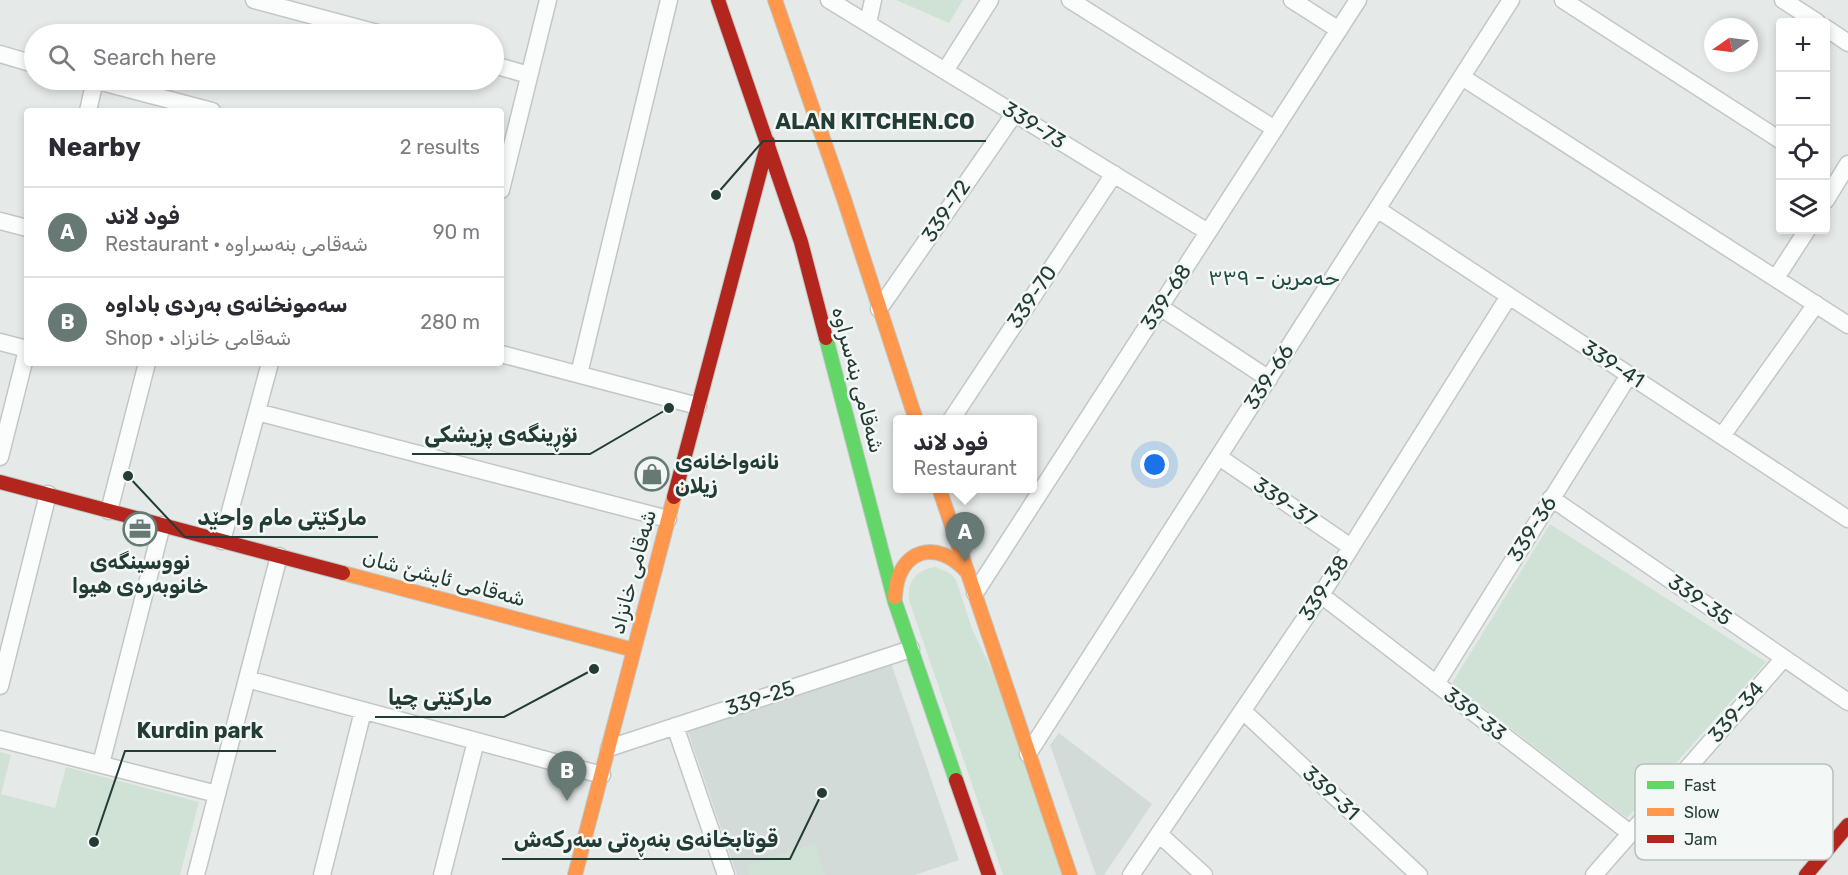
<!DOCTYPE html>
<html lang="en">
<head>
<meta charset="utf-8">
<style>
  body { margin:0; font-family:Rubik,Vazirmatn,sans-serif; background:#f7f7f7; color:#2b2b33 }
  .controls { position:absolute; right:18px; top:18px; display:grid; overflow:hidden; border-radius:6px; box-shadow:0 3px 9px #0003 }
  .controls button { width:54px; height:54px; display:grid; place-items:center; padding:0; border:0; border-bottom:2px solid #e1e1e2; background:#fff; color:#2b2b33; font:30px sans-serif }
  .compass { position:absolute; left:1704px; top:18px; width:54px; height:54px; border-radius:50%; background:#fff; box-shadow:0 3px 9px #0003; rotate:256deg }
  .you { position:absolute; left:1155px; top:465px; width:21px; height:21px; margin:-15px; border:4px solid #fff; border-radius:50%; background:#1a73e8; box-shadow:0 0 0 9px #1a73e833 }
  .badge { display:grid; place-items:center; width:39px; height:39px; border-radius:50%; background:#677974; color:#fff; font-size:20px; font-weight:700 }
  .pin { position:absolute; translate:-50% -50px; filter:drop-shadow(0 2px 3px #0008) }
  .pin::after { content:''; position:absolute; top:32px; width:21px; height:18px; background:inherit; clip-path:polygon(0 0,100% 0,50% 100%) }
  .popup { position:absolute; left:893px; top:415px; width:144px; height:78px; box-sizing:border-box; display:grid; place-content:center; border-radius:6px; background:#fff; filter:drop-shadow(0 2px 4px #0005); font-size:20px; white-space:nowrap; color:#7c7c81 }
  .popup b { font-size:22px; color:#2b2b33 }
  .popup::after { content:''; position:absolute; left:50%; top:100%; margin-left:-12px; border:12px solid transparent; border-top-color:#fff }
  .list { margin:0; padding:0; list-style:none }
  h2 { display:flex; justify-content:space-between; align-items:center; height:78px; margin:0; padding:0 24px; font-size:26px }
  h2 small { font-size:20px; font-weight:400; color:#7c7c81 }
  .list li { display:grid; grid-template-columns:39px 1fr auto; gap:18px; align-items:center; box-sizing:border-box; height:90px; padding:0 24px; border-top:2px solid #e1e1e2 }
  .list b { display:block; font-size:22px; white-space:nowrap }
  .list p { margin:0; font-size:20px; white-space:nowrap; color:#7c7c81 }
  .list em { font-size:20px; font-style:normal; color:#7c7c81 }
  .icon { flex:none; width:33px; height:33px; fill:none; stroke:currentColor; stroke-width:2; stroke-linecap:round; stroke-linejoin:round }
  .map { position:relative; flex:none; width:1848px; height:875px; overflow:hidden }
  .search { position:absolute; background:#fff; box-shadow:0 3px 9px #0003; left:24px; top:24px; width:480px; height:66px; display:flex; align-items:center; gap:15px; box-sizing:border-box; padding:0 21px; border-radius:33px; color:#7c7c81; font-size:22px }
  .panel { position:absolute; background:#fff; box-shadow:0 3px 9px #0003; left:24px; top:108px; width:480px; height:258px; border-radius:6px }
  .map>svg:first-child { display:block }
</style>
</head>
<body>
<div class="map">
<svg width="1848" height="875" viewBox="0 0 1848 875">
  <rect width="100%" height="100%" fill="#e5eae8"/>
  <!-- built -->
  <path fill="#d3dbd8" d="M890 660 959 860 915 875H737L686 726Z
    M1059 733 1152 804 1104 875H1096L1050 745Z"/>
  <!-- green -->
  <path fill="#cfe2d5" d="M896 0H963L949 23Z
    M1550 524 1766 662 1627 818 1452 683Z
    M936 567 951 574 956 580 972 629 992 670 1064 875H1003L909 600C907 581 917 569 936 567Z
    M0 752 11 755 1 794 55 808 66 767 199 802 180 875H0Z
    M814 843 825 875H749L747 866Z"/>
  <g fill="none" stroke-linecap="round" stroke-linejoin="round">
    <!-- street casing -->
    <g stroke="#c2c7c5" stroke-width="19">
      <path id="street" d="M254 0 381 34
        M829 0 1208 232
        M1070 0 1275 129
        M1292 0 1339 30
        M1563 0 1780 140
        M1783 0 1817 22
        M868 23 873 0
        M1826 28 1848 43
        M0 54 34 64
        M494 65 529 75
        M945 71 990 0
        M1462 77 1848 325
        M94 80 212 111
        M88 111 95 80
        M501 190 548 0
        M1826 200 1848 164
        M1377 209 1848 519
        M0 221 27 228
        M1776 278 1807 230
        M1160 307 1269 379
        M879 309 1015 113
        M0 342 27 349
        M501 354 698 406
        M579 374 669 0
        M257 412 668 519
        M951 420 1114 174
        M1722 436 1816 304
        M0 457 27 350
        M1219 457 1351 547
        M1551 498 1848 702
        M109 511 147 363
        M222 541 270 363
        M975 593 1358 0
        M1321 595 1630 833
        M247 679 602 775
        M1436 684 1629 375
        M0 686 48 494
        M1243 711 1419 875
        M675 726 726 875
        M0 739 217 794
        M609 748 911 649
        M1028 754 1511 0
        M101 764 162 525
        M1159 834 1204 875
        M196 875 279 556
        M322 875 363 711
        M442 875 476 741
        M1131 875 1321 595 1509 296
        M1594 875 1784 658"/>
    </g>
    <!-- fast casing -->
    <g stroke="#c1c7c5" stroke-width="16">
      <path id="fast" d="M826 338 895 602 956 780"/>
    </g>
    <!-- slow casing -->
    <g stroke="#c1c7c5" stroke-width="16">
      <path id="slow" d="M775 0 844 199 916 420
        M939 488 1070 875
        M343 573 634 650
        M895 597C897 549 937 537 968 573
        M575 875 674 497"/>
    </g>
    <!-- jam casing -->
    <g stroke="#c1c7c5" stroke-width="16">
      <path id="jam" d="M718 0 801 242 826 338
        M0 482 343 573
        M674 497 768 142
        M956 780 989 875
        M1806 875 1848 825"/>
    </g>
    <!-- street -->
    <use href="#street" stroke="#fbfcfc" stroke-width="16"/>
    <!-- fast -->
    <use href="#fast" stroke="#63d668" stroke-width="14"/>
    <!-- slow -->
    <use href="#slow" stroke="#ff974d" stroke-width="14"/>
    <!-- jam -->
    <use href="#jam" stroke="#b3261e" stroke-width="14"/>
  </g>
  <!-- icons -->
  <defs>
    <g id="shop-ring" transform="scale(1.725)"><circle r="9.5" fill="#f3f8f6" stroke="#677974" stroke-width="1.5"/><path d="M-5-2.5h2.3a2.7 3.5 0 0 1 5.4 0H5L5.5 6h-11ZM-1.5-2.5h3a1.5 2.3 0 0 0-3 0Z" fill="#677974"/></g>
    <g id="office-ring" transform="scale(1.725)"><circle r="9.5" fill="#f3f8f6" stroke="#677974" stroke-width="1.5"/><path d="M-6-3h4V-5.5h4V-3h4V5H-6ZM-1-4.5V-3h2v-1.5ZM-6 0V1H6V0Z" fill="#677974"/></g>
  </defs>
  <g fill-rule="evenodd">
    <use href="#shop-ring" x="652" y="474"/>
    <use href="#office-ring" x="140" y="529"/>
  </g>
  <g text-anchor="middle" stroke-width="5" stroke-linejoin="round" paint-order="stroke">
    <!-- street labels -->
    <g font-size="21" fill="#233c36" stroke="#f3f8f6">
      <text transform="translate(1034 125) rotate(32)" y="7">339-73</text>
      <text transform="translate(946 211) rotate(-56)" y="7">339-72</text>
      <text transform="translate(1032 297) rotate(-56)" y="7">339-70</text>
      <text transform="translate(1166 297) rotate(-57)" y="7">339-68</text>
      <text transform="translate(1613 364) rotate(33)" y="7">339-41</text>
      <text transform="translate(1269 377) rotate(-57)" y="7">339-66</text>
      <text transform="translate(858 380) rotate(75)" y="7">شەقامی بنەسراوە</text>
      <text transform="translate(1285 502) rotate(34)" y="7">339-37</text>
      <text transform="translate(1532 529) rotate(-58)" y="7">339-36</text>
      <text transform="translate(633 572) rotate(-75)" y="7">شەقامی خانزاد</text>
      <text transform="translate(444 578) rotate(15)" y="7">شەقامی ئایشێ شان</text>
      <text transform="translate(1324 588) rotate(-57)" y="7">339-38</text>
      <text transform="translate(1700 600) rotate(35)" y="7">339-35</text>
      <text transform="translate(760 698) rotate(-18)" y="7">339-25</text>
      <text transform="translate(1736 712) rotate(-49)" y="7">339-34</text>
      <text transform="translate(1475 714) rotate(38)" y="7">339-33</text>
      <text transform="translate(1331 793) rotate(43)" y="7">339-31</text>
    </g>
    <!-- poi labels -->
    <g font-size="21" font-weight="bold" fill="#233c36" stroke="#f3f8f6" text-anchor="start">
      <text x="675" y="469">نانەواخانەی<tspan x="675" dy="24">زیلان</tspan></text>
      <text x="140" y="569" text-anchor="middle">نووسینگەی<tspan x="140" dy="24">خانوبەرەی هیوا</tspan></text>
    </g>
    <!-- neighbourhood labels -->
    <g font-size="22" fill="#214d44" stroke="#f3f8f6">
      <text x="1274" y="285">حەمرین - ٣٣٩</text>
    </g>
  </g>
  <!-- legend -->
  <rect x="1635" y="764" width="198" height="96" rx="9" fill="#f3f8f6" stroke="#b5c0bc" stroke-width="1.5"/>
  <rect x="1647" y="781" width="27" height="8" fill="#63d668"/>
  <rect x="1647" y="808" width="27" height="8" fill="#ff974d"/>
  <rect x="1647" y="835" width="27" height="8" fill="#b3261e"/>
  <g font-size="16" fill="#233c36">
    <text x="1684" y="791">Fast</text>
    <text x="1684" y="818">Slow</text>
    <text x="1684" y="845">Jam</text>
  </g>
  <!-- callouts -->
  <path fill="none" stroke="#233c36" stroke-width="2" d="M716 195L763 141H986M669 408L590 454H412M128 476L185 537H378M594 669L504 717H375M94 842L125 751H276M822 793L790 859H502"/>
  <g fill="#233c36" stroke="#f3f8f6" stroke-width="2">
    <circle cx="716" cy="195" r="6"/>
    <circle cx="669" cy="408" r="6"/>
    <circle cx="128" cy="476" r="6"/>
    <circle cx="594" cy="669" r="6"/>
    <circle cx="94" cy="842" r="6"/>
    <circle cx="822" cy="793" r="6"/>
  </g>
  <g font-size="22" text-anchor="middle" font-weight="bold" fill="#233c36" stroke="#f3f8f6" stroke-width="5" stroke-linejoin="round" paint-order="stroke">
    <text x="875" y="129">ALAN KITCHEN.CO</text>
    <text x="501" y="442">نۆڕینگەی پزیشکی</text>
    <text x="282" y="525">مارکێتی مام واحێد</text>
    <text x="440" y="705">مارکێتی چیا</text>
    <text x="200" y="738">Kurdin park</text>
    <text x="646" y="847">قوتابخانەی بنەڕەتی سەرکەش</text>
  </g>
</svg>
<div class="controls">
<button>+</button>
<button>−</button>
<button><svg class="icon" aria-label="locate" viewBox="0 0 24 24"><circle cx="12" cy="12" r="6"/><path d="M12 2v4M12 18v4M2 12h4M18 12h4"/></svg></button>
<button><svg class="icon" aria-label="layers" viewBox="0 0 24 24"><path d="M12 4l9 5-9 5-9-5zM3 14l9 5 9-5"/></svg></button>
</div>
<svg class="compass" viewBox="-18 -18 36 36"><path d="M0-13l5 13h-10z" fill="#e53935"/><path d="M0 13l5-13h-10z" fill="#7c7c81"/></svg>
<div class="you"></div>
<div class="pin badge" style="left:965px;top:562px">A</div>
<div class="popup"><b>فود لاند</b>Restaurant</div>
<div class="pin badge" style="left:567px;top:801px">B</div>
<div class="search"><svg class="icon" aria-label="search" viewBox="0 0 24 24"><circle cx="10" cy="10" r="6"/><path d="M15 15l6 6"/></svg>Search here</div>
<section class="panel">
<h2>Nearby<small>2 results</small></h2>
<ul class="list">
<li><span class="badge">A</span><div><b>فود لاند</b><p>Restaurant · شەقامی بنەسراوە</p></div><em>90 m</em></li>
<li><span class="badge">B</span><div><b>سەمونخانەی بەردی باداوە</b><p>Shop · شەقامی خانزاد</p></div><em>280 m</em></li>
</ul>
</section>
</div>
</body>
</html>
